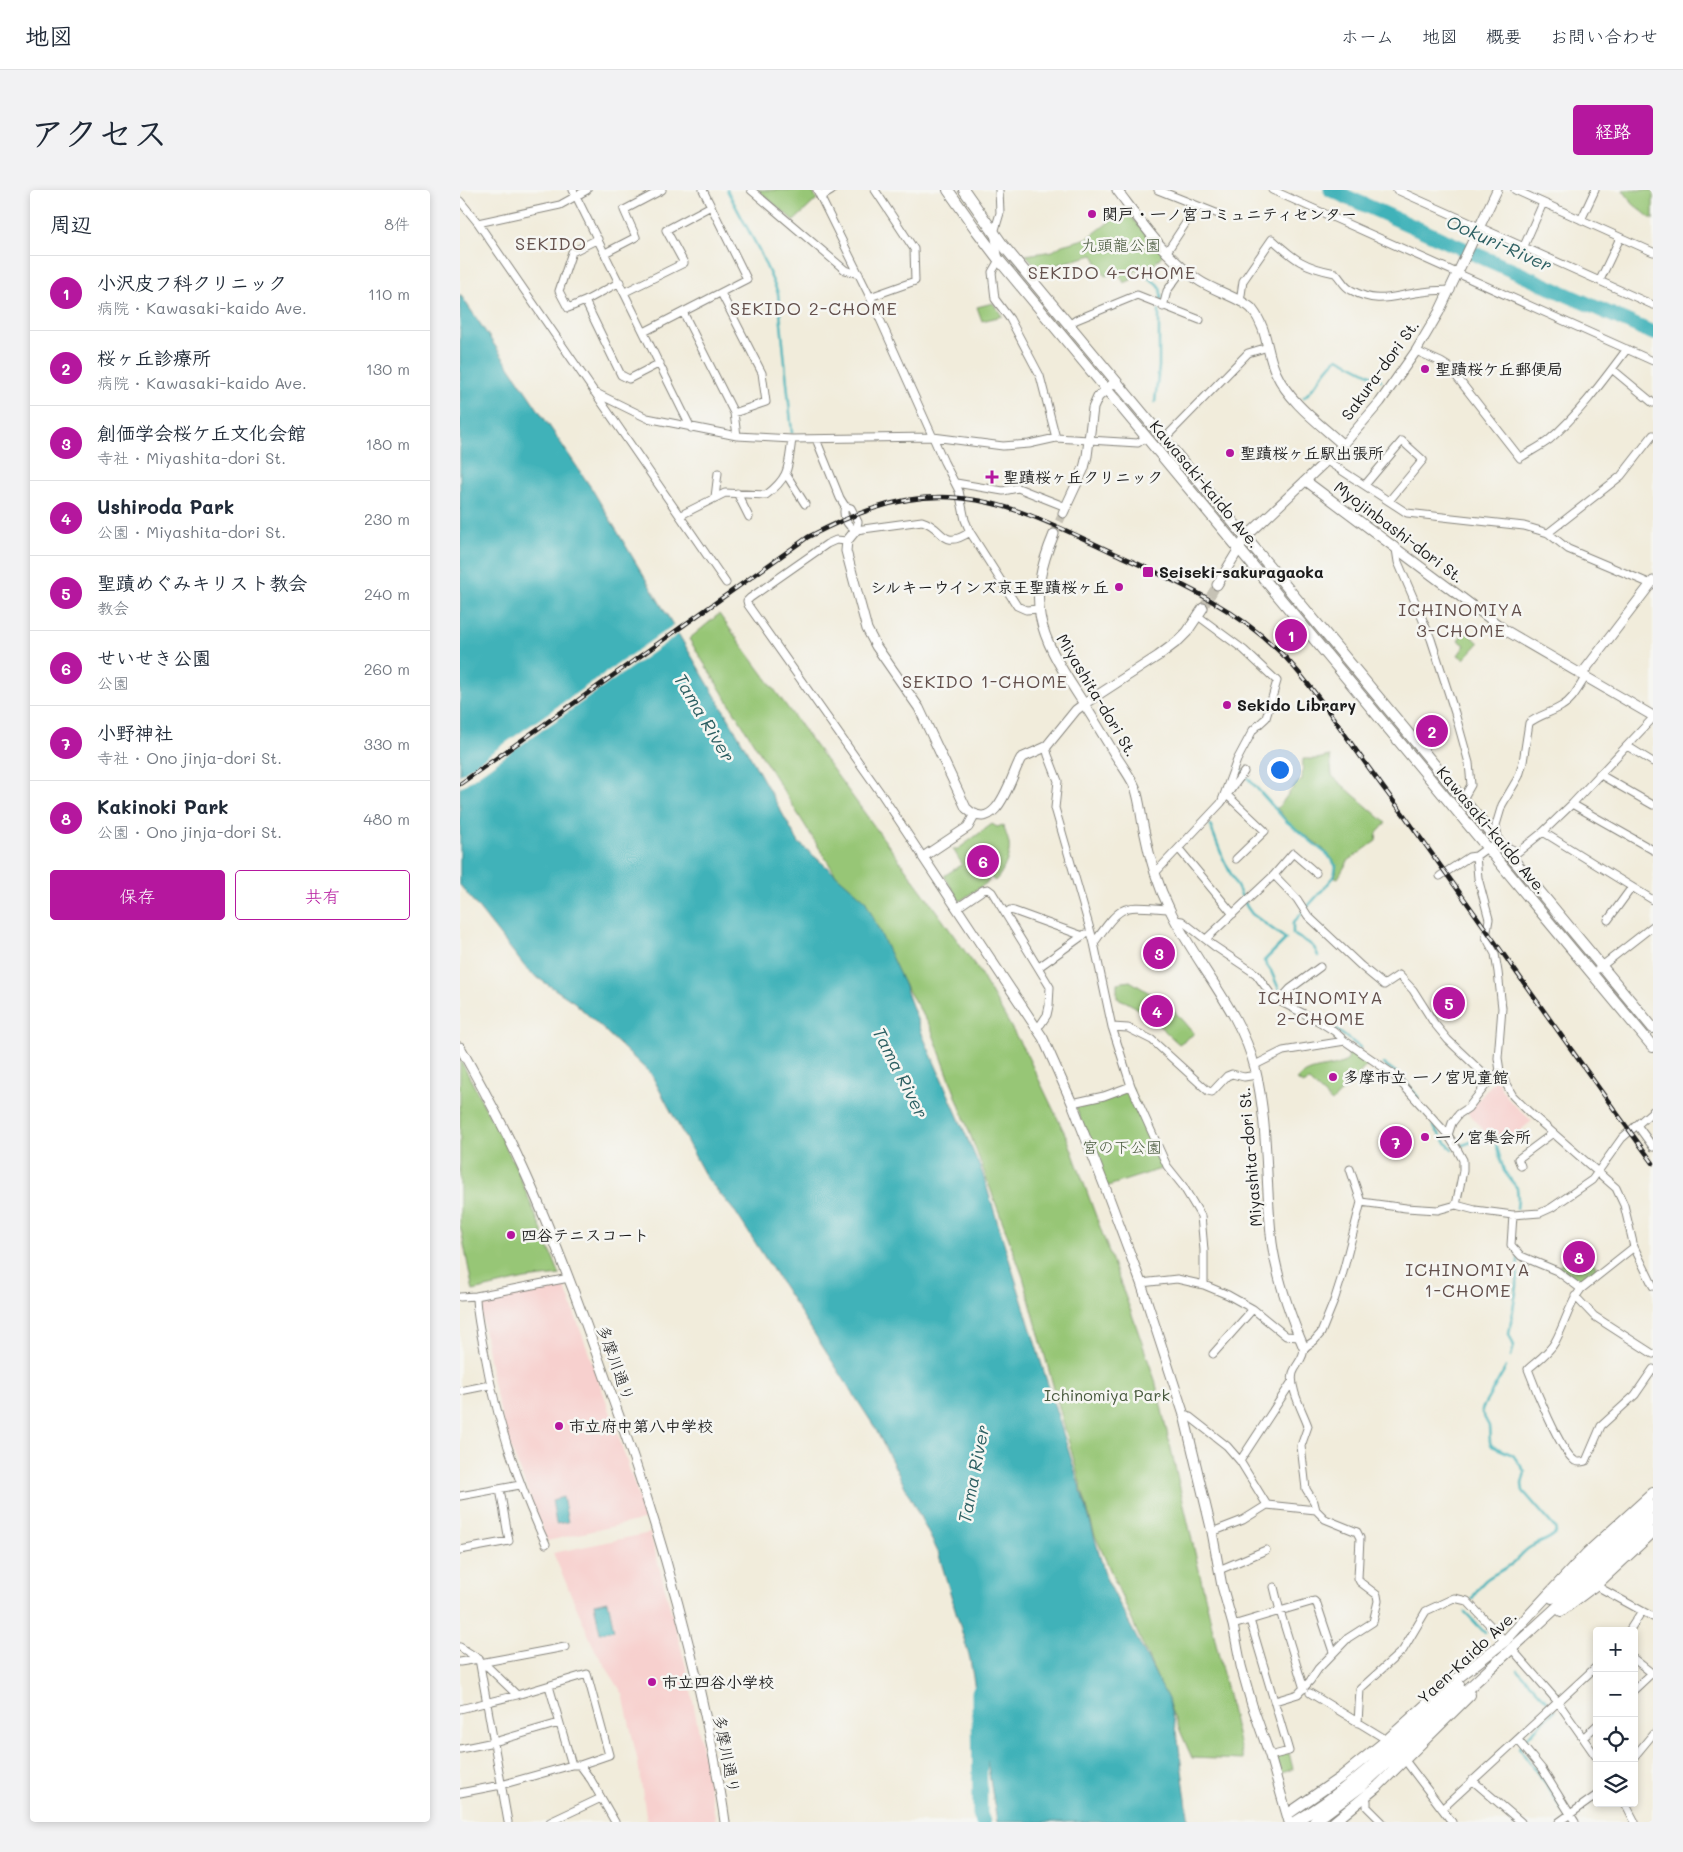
<!DOCTYPE html>
<html lang="ja">
<head>
<meta charset="utf-8">
<style>
  body { margin:0; font-family:Mali,"Klee One",sans-serif; background:#f2f2f3; color:#1f2937 }
  .controls { position:absolute; right:15px; bottom:15px; display:grid; overflow:hidden; border-radius:5px; box-shadow:0 2px 8px #0003 }
  .controls button { width:45px; height:45px; display:grid; place-items:center; padding:0; border:0; border-bottom:1px solid #e0e1e3; background:#fff; color:#1f2937; font:25px sans-serif }
  .you { position:absolute; left:819px; top:579px; width:18px; height:18px; margin:-12px; border:4px solid #fff; border-radius:50%; background:#1a73e8; box-shadow:0 0 0 8px #1a73e833 }
  .badge { display:grid; place-items:center; width:32px; height:32px; border-radius:50%; background:#b5179e; color:#fff; font-size:16px; font-weight:700 }
  .pin { position:absolute; translate:-50% -50%; border:2px solid #fff; box-shadow:0 1px 5px #0006 }
  .list { margin:0; padding:0; list-style:none }
  h2 { display:flex; justify-content:space-between; align-items:center; height:65px; margin:0; padding:0 20px; font-size:21px }
  h2 small { font-size:16px; font-weight:400; color:#747a83 }
  .list li { display:grid; grid-template-columns:32px 1fr auto; gap:15px; align-items:center; box-sizing:border-box; height:75px; padding:0 20px; border-top:1px solid #e0e1e3 }
  .list b { display:block; font-size:19px; white-space:nowrap }
  .list p { margin:0; font-size:16px; white-space:nowrap; color:#747a83 }
  .list em { font-size:16px; font-style:normal; color:#747a83 }
  .actions { display:flex; gap:10px; padding:15px 20px }
  .actions a { flex:1; padding:11px 0; border:1px solid #b5179e; border-radius:5px; text-align:center; font-size:18px; color:#b5179e }
  .actions .main { background:#b5179e; color:#fff }
  .icon { flex:none; width:28px; height:28px; fill:none; stroke:currentColor; stroke-width:2; stroke-linecap:round; stroke-linejoin:round }
  .map { position:relative; flex:none; width:1193px; height:1632px; overflow:hidden; border-radius:5px }
  header { display:flex; align-items:center; gap:30px; box-sizing:border-box; height:70px; padding:0 25px; background:#fff; border-bottom:1px solid #e0e1e3 }
  header strong { font-size:24px }
  nav { display:flex; gap:28px; margin-inline-start:auto; font-size:18px }
  .intro { display:flex; align-items:center; justify-content:space-between; box-sizing:border-box; height:120px; padding:0 30px }
  h1 { margin:0; font-size:35px }
  .button { padding:12px 22px; border-radius:5px; background:#b5179e; color:#fff; font-size:18px; font-weight:700 }
  main { display:flex; gap:30px; padding:0 30px }
  aside { flex:1; background:#fff; border-radius:5px; box-shadow:0 2px 8px #0003 }
  .map>svg:first-child { display:block }
</style>
</head>
<body>
<header>
<strong>地図</strong>
<nav><a>ホーム</a><a>地図</a><a>概要</a><a>お問い合わせ</a></nav>
</header>
<div class="intro"><h1>アクセス</h1><a class="button">経路</a></div>
<main>
<aside>
<h2>周辺<small>8件</small></h2>
<ul class="list">
<li><span class="badge">1</span><div><b>小沢皮フ科クリニック</b><p>病院 · Kawasaki-kaido Ave.</p></div><em>110 m</em></li>
<li><span class="badge">2</span><div><b>桜ヶ丘診療所</b><p>病院 · Kawasaki-kaido Ave.</p></div><em>130 m</em></li>
<li><span class="badge">3</span><div><b>創価学会桜ケ丘文化会館</b><p>寺社 · Miyashita-dori St.</p></div><em>180 m</em></li>
<li><span class="badge">4</span><div><b>Ushiroda Park</b><p>公園 · Miyashita-dori St.</p></div><em>230 m</em></li>
<li><span class="badge">5</span><div><b>聖蹟めぐみキリスト教会</b><p>教会</p></div><em>240 m</em></li>
<li><span class="badge">6</span><div><b>せいせき公園</b><p>公園</p></div><em>260 m</em></li>
<li><span class="badge">7</span><div><b>小野神社</b><p>寺社 · Ono jinja-dori St.</p></div><em>330 m</em></li>
<li><span class="badge">8</span><div><b>Kakinoki Park</b><p>公園 · Ono jinja-dori St.</p></div><em>480 m</em></li>
</ul>
<div class="actions"><a class="main">保存</a><a>共有</a></div>
</aside>
<div class="map">
<svg width="1193" height="1632" viewBox="0 0 1193 1632">
  <rect width="100%" height="100%" fill="#f6f6f2"/>
  <filter id="ink" filterUnits="userSpaceOnUse"><feTurbulence type="fractalNoise" baseFrequency=".02" numOctaves="2"/><feDisplacementMap in="SourceGraphic" scale="10" xChannelSelector="R" yChannelSelector="G"/><feConvolveMatrix kernelMatrix="1 2 1 2 8 2 1 2 1" color-interpolation-filters="sRGB"/></filter>
  <filter id="wash" filterUnits="userSpaceOnUse"><feTurbulence type="fractalNoise" baseFrequency=".0096" numOctaves="4" result="noise"/><feDisplacementMap in="SourceGraphic" scale="20" xChannelSelector="R" yChannelSelector="G"/><feGaussianBlur stdDeviation="1.12" result="paint"/><feColorMatrix in="noise" values="0 0 0 0 0 0 0 0 0 0 0 0 0 0 0 0 0 1.4 0 .05"/><feComposite in="paint" operator="in"/></filter>
  <g filter="url(#wash)">
    <rect width="100%" height="100%" fill="#f1ecdb"/>
    <!-- built -->
    <path fill="#f7d0ce" d="M1037 888 1042 900 1051 912 1072 931 1042 955 1026 943 1008 922Z
      M99 1096 105 1098 151 1224 186 1329 87 1351 47 1248 33 1193 20 1115 23 1111Z
      M190 1343 227 1480 256 1632H187L178 1573 163 1504 135 1460 93 1363Z"/>
    <!-- green -->
    <path fill="#97c676" stroke="#5a7149" d="M298 0H351L357 9 334 31Z
      M1163 0H1193V30L1173 14Z
      M665 20 703 64 686 84 675 80 671 90 664 93 658 82 645 86 633 65 579 79 566 65 593 61 602 55 628 48Z
      M533 113 542 126 522 131 517 117Z
      M259 424 472 715 519 781 568 867 608 950 674 1130 695 1190 783 1570 732 1568 634 1343 563 1087 470 836 229 449Z
      M1005 440 1019 453 1004 469 998 465 1005 455 998 450Z
      M870 566 872 586 926 633 917 643 916 651 888 671 878 688 875 687C883 666 846 647 832 636 826 631 822 624 817 618 826 610 831 596 842 590L843 569H857Z
      M532 634 537 637 543 635C545 641 548 648 549 654 551 665 543 683 535 691L529 686 528 692 500 711 484 686 502 674 493 659H498Z
      M670 791 709 815 734 844 719 854C701 838 681 816 657 808V793Z
      M889 856 909 873 872 912 849 891 843 894 837 890C851 874 872 881 888 870Z
      M0 869 55 975 100 1085 65 1089 13 1101 0 1034Z
      M671 896 704 978 645 997 616 917Z
      M1121 1056 1138 1079 1124 1091 1114 1090 1097 1077Z
      M829 1563 833 1579 817 1585 812 1568Z"/>
    <!-- water -->
    <path fill="#41b2b9" stroke="#2e676a" d="M0 104 132 299 269 529 339 653 405 710 444 794 463 846 522 982 626 1317 646 1388 708 1509 718 1550 729 1632H537L510 1469 478 1362 414 1236 276 1023 246 987 191 884 114 812 69 782 0 695Z
      M103 1307 108 1332 96 1334 92 1310Z
      M148 1411 154 1440 140 1443 134 1414Z"/>
    <!-- pier -->
    <path fill="#f1ecdb" d="M215 434 220 443 0 598V585Z"/>
    <g fill="none" stroke-linecap="round" stroke-linejoin="round">
      <!-- stream -->
      <path stroke="#41b2b9" stroke-width="2.5" d="M267 0 299 60 318 103 332 243
        M688 88C699 94 702 97 701 110
        M844 207C858 196 866 175 878 168L921 190
        M695 212 699 177V120
        M778 577 826 631 868 665 876 676 874 687 833 733V744C844 752 854 752 858 766
        M750 635 763 668 787 717 792 724 826 749 804 771 811 781 822 806
        M863 830 901 858
        M924 874 940 885 958 907
        M973 936 992 960
        M1003 955 1027 946 1036 954 1044 981 1057 998 1058 1009 1057 1018
        M1051 1166 1054 1156 1049 1144 1057 1096 1058 1069
        M1012 1409C1026 1383 1032 1388 1052 1374 1058 1369 1063 1362 1069 1358 1079 1352 1088 1351 1096 1343L1095 1338 1063 1301 1062 1294 1065 1282 1053 1265 1032 1256 1030 1252 1029 1236 1022 1223V1219L1046 1177
        M1005 1422 1025 1443
        M1058 1480 1087 1511
        M1095 1520 1066 1548 1059 1558 1087 1596 1103 1622"/>
      <!-- river -->
      <path stroke="#41b2b9" stroke-width="15" d="M871 0 1193 143
        M519 1502 520 1624 523 1632"/>
    </g>
  </g>
  <g filter="url(#ink)">
    <g fill="none" stroke-linecap="round" stroke-linejoin="round">
      <!-- secondary-tunnel -->
      <path stroke="#c6c2b5" stroke-width="9" stroke-dasharray="9 4.5" stroke-linecap="butt" d="M594 344 603 323
        M743 418 757 395"/>
      <!-- street casing -->
      <g stroke="#86847c" stroke-width="9">
        <path id="street" d="M113 0 231 238
          M291 0 385 80 399 84
          M357 0 410 107 484 272 499 301 505 330 510 342 557 416 566 420 579 419
          M539 0 540 23 534 43 539 70 532 82 535 109 550 129 580 186 596 248
          M698 0 761 25
          M812 0 1193 171
          M937 0 1193 115
          M1055 0 1193 62
          M0 11 18 33 100 15 127 0
          M1121 30 1135 0
          M18 33 266 393
          M1064 56 1083 13
          M145 63 176 47 164 20 202 0
          M706 63 737 16
          M1140 90 1160 48
          M160 92 125 111 161 185 169 189 200 173
          M165 102 224 73 206 40 251 16
          M261 103 302 183 306 212 274 223
          M410 107 455 91 454 59 415 0
          M125 111 108 118 99 101 112 62 138 49
          M780 112 783 91 812 49C835 70 844 77 875 83 881 88 883 96 891 100 916 114 930 107 955 103 967 101 979 100 991 100
          M703 117 707 101 723 79
          M223 122 274 223 277 246
          M609 135 616 130 677 105 740 130
          M184 142 287 89 243 0
          M956 161 981 172 989 177 1060 268C1069 262 1080 257 1089 250 1119 224 1143 191 1167 159
          M1152 179 1193 213
          M134 202 187 228 277 246 332 249 473 247 543 256 569 254 596 248 678 253 686 247
          M356 249 380 308 385 316 391 318 398 332 396 340
          M704 249 788 163 808 157
          M867 271 947 323 1064 336 1088 343 1108 359 1191 394
          M326 284 345 314
          M496 293 543 301 558 298 606 317
          M905 295 942 251 963 270 929 311
          M277 303 289 327
          M255 307 258 283
          M385 316C382 325 386 336 396 340L462 331C485 338 481 361 510 342
          M221 325 265 303 306 305C330 287 328 277 332 249
          M1088 343 1161 286 1193 245
          M387 351 376 350 367 354 290 408 287 411 288 415 422 605 463 667
          M936 359 938 372 971 449 995 523 1009 573 1011 595 1003 609
          M738 426 784 460 817 491 806 528 793 540 777 570 761 613
          M1125 488C1118 498 1113 510 1102 516 1091 523 1079 525 1069 533L1063 572 1059 586 1042 615 1036 635 1039 653 1058 662 1083 642 1112 614 1193 528
          M1167 556 1193 572
          M586 557 588 565 598 591 595 618 634 753 652 837 671 896 707 976 723 996 741 1026 744 1060V1095
          M1139 584 1193 615
          M767 605 805 641 776 669
          M1112 614 1193 660
          M1083 642 1193 710
          M719 659 773 724
          M1016 666 1018 688 1029 729 1026 747 1035 764 1038 782 1042 818 1038 868 1040 881 1046 894 1053 906 1069 922 1156 998 1164 1015 1174 1057 1193 1096
          M696 682 761 613 784 582
          M814 685 833 663 856 683
          M980 686 1009 667 1016 666 1027 658 1039 653
          M497 718 523 700 528 699 532 702 590 797 589 816 587 825 581 834 576 838
          M546 723 550 720 554 721 623 746
          M715 730 722 731 754 756 796 784 810 803 819 811 860 832 874 841 885 851 933 884 988 945 997 959 1003 970V981L996 1015
          M1148 730 1172 697
          M746 749 814 685 837 709 848 726 901 776 924 795 939 785 953 800 974 833 988 850 1030 890
          M634 753C663 712 661 716 709 719
          M579 777 625 744
          M1138 779 1193 736
          M819 811 830 799 860 777
          M652 837 668 838 692 850 748 901 752 902 767 886 772 884 784 887 797 885
          M795 875 823 861 885 851
          M612 913 644 906 671 896
          M1177 935 1193 957
          M988 945 992 933 999 924 1008 918 1030 890 1040 881
          M1061 976 1058 969 1093 943
          M890 979 901 1012
          M901 1012 946 1018 978 1020 996 1015 1015 1020 1053 1025 1080 1023 1091 1018 1132 990 1162 948 1193 921
          M1053 1025 1051 1055 1061 1066 1097 1081 1121 1099
          M1174 1057 1121 1099C1109 1114 1105 1134 1095 1152 1089 1163 1077 1171 1068 1179 1075 1198 1100 1261 1115 1271 1119 1273 1122 1272 1126 1271L1141 1236 1175 1205 1193 1179
          M681 1093 717 1089 744 1095 768 1105 793 1119 826 1146 839 1147
          M16 1106C16 1122 20 1139 23 1155 35 1226 56 1289 86 1354
          M1115 1106 1134 1126 1193 1164
          M0 1107 16 1106 109 1088
          M753 1164 793 1119
          M0 1201 30 1195
          M724 1225 730 1227 767 1256 780 1271 807 1315 856 1320
          M780 1271 831 1193
          M0 1306 60 1295
          M752 1342 783 1330 807 1315
          M0 1360 49 1351 40 1299
          M759 1380 806 1360
          M1137 1394 1142 1399 1193 1427
          M814 1397 820 1421 854 1411 857 1414 873 1462
          M790 1430 829 1561 810 1566
          M773 1435 820 1421 844 1499
          M1169 1441 1182 1421
          M0 1457 19 1469 48 1632
          M1052 1459 1098 1512 1137 1568
          M1174 1469 1193 1484
          M0 1472 19 1469
          M20 1473 28 1477 57 1505 127 1484 149 1565 120 1575
          M20 1473 105 1457
          M89 1496 112 1575
          M1174 1500 1192 1483
          M850 1503 927 1550
          M815 1511 838 1504 850 1491 858 1479 888 1448 913 1432 918 1411 917 1405 900 1392 898 1388 900 1348 897 1342 865 1329 856 1320 854 1312 846 1299 841 1256 848 1236C843 1222 829 1197 833 1183 836 1174 844 1169 844 1158L854 1151 861 1143 874 1111 882 1086 901 1012
          M0 1519 57 1505
          M898 1533 900 1499 943 1460 966 1421 994 1408 1007 1411 1045 1451
          M1123 1548 1137 1535
          M1058 1550 1082 1579 1115 1632
          M0 1559 34 1552 99 1533
          M1174 1567 1193 1544
          M944 1569 992 1632
          M1012 1590 1061 1632
          M0 1603 41 1595 112 1575H120L131 1590 155 1632
          M905 1608 907 1611V1617L922 1632
          M1165 1613 1175 1632
          M982 1619 1137 1476
          M90 1632 141 1608
          M1099 1632 1137 1605"/>
      </g>
      <!-- secondary casing -->
      <g stroke="#86847c" stroke-width="11">
        <path id="secondary" d="M657 0C682 33 704 66 738 90 752 100 783 109 792 119 809 141 805 160 816 183 829 212 860 234 883 255
          M361 6 371 0
          M846 291 1045 440 1193 526
          M603 323 624 278 627 266 633 218 638 207 656 191
          M396 340 387 351 386 361 407 439 416 456 459 518 506 618C537 648 551 585 561 568L586 557 616 520 624 514 698 466 718 451 727 442 743 418
          M594 344C565 413 579 444 617 503 630 523 642 543 654 563 661 574 670 586 675 597 680 610 681 627 684 640 689 666 698 696 710 720 735 773 781 821 795 878 809 935 805 995 812 1053 817 1089 830 1125 844 1158
          M757 395 786 347 883 255 920 212 956 161 979 122 1037 0
          M1121 485 1193 391
          M515 624 508 637 463 667 583 848 612 913 645 997 681 1093 724 1225 752 1342 762 1396 773 1435 781 1476 792 1515 810 1566 829 1632
          M0 857C21 895 43 934 61 974 94 1045 121 1119 147 1193 184 1293 215 1394 239 1498 249 1542 259 1587 265 1632"/>
      </g>
      <!-- primary casing -->
      <g stroke="#86847c" stroke-width="12">
        <path id="primary" d="M488 0 517 41 539 70 1193 857
          M504 0 542 54 1193 838
          M1092 1408 1193 1316
          M1101 1421 1137 1394 1193 1342
          M828 1624 880 1588 927 1550 980 1502 1045 1451 1127 1363 1193 1303
          M835 1632C896 1596 947 1543 999 1494
          M854 1632 901 1597 1193 1329
          M874 1632 918 1596 1010 1505"/>
      </g>
      <!-- street -->
      <use href="#street" stroke="#fff" stroke-width="7"/>
      <!-- secondary -->
      <use href="#secondary" stroke="#fff" stroke-width="9"/>
      <!-- primary -->
      <use href="#primary" stroke="#fff" stroke-width="10"/>
      <!-- rail casing -->
      <g stroke="#1c1c1c" stroke-width="4.5">
        <path id="rail" d="M0 594 348 347C389 326 433 307 480 307 543 307 599 337 654 363 718 392 776 417 826 468 848 492 867 519 886 546 905 573 924 599 944 625 1028 741 1109 858 1193 973"/>
      </g>
      <!-- rail -->
      <use href="#rail" stroke="#f6f6f2" stroke-width="2.5" stroke-dasharray="8" stroke-linecap="butt"/>
    </g>
  </g>
  <!-- markers -->
  <g fill="#b5179e" stroke="#f6f6f2" stroke-width="2">
    <circle cx="632" cy="24" r="5"/>
    <circle cx="965" cy="179" r="5"/>
    <circle cx="770" cy="263" r="5"/>
    <path d="M529.5 279.5h5v5h5v5h-5v5h-5v-5h-5v-5h5z"/>
    <rect x="682" y="376" width="12" height="12" rx="2.5"/>
    <circle cx="659" cy="397" r="5"/>
    <circle cx="767" cy="515" r="5"/>
    <circle cx="873" cy="887" r="5"/>
    <circle cx="965" cy="947" r="5"/>
    <circle cx="51" cy="1045" r="5"/>
    <circle cx="99" cy="1236" r="5"/>
    <circle cx="192" cy="1492" r="5"/>
  </g>
  <g text-anchor="middle" stroke-width="5" stroke-linejoin="round" paint-order="stroke">
    <!-- poi labels -->
    <g font-size="16" font-weight="bold" fill="#1c1c1c" stroke="#f6f6f2" text-anchor="start">
      <text x="642" y="30">関戸・一ノ宮コミュニティセンター</text>
      <text x="975" y="185">聖蹟桜ケ丘郵便局</text>
      <text x="780" y="269">聖蹟桜ヶ丘駅出張所</text>
      <text x="543" y="293">聖蹟桜ヶ丘クリニック</text>
      <text x="699" y="388">Seiseki-sakuragaoka</text>
      <text x="649" y="403" text-anchor="end">シルキーウインズ京王聖蹟桜ヶ丘</text>
      <text x="777" y="521">Sekido Library</text>
      <text x="883" y="893">多摩市立 一ノ宮児童館</text>
      <text x="975" y="953">一ノ宮集会所</text>
      <text x="61" y="1051">四谷テニスコート</text>
      <text x="109" y="1242">市立府中第八中学校</text>
      <text x="202" y="1498">市立四谷小学校</text>
    </g>
    <!-- park labels -->
    <g font-size="16" fill="#47583c" stroke="#f6f6f2">
      <text x="661" y="61">九頭龍公園</text>
      <text x="662" y="963">宮の下公園</text>
      <text x="647" y="1211">Ichinomiya Park</text>
    </g>
    <!-- street labels -->
    <g font-size="16" fill="#1c1c1c" stroke="#f6f6f2">
      <text transform="translate(920 180) rotate(-54)" y="6">Sakura-dori St.</text>
      <text transform="translate(745 294) rotate(50)" y="6">Kawasaki-kaido Ave.</text>
      <text transform="translate(939 342) rotate(37)" y="6">Myojinbashi-dori St.</text>
      <text transform="translate(637 505) rotate(59)" y="6">Miyashita-dori St.</text>
      <text transform="translate(1032 640) rotate(50)" y="6">Kawasaki-kaido Ave.</text>
      <text transform="translate(790 967) rotate(-95)" y="6">Miyashita-dori St.</text>
      <text transform="translate(156 1173) rotate(70)" y="6">多摩川通り</text>
      <text transform="translate(1007 1467) rotate(-43)" y="6">Yaen-Kaido Ave.</text>
      <text transform="translate(267 1564) rotate(79)" y="6">多摩川通り</text>
    </g>
    <!-- neighbourhood labels -->
    <g font-size="18" letter-spacing="1" fill="#64514d" stroke="#f6f6f2">
      <text x="91" y="60">SEKIDO</text>
      <text x="652" y="89">SEKIDO 4-CHOME</text>
      <text x="354" y="125">SEKIDO 2-CHOME</text>
      <text x="1001" y="426">ICHINOMIYA<tspan x="1001" dy="21">3-CHOME</tspan></text>
      <text x="525" y="498">SEKIDO 1-CHOME</text>
      <text x="861" y="814">ICHINOMIYA<tspan x="861" dy="21">2-CHOME</tspan></text>
      <text x="1008" y="1086">ICHINOMIYA<tspan x="1008" dy="21">1-CHOME</tspan></text>
    </g>
    <!-- water labels -->
    <g font-size="18" font-style="italic" fill="#2d6063" stroke="#f6f6f2">
      <text transform="translate(1039 54) rotate(24)" y="6">Ookuri-River</text>
      <text transform="translate(244 528) rotate(59)" y="6">Tama River</text>
      <text transform="translate(440 883) rotate(63)" y="6">Tama River</text>
      <text transform="translate(514 1284) rotate(-79)" y="6">Tama River</text>
    </g>
  </g>
</svg>
<div class="controls">
<button>+</button>
<button>−</button>
<button><svg class="icon" aria-label="locate" viewBox="0 0 24 24"><circle cx="12" cy="12" r="6"/><path d="M12 2v4M12 18v4M2 12h4M18 12h4"/></svg></button>
<button><svg class="icon" aria-label="layers" viewBox="0 0 24 24"><path d="M12 4l9 5-9 5-9-5zM3 14l9 5 9-5"/></svg></button>
</div>
<div class="you"></div>
<div class="pin badge" style="left:831px;top:445px">1</div>
<div class="pin badge" style="left:972px;top:541px">2</div>
<div class="pin badge" style="left:699px;top:763px">3</div>
<div class="pin badge" style="left:697px;top:821px">4</div>
<div class="pin badge" style="left:989px;top:813px">5</div>
<div class="pin badge" style="left:523px;top:671px">6</div>
<div class="pin badge" style="left:936px;top:952px">7</div>
<div class="pin badge" style="left:1119px;top:1067px">8</div>
</div>
</main>
</body>
</html>
